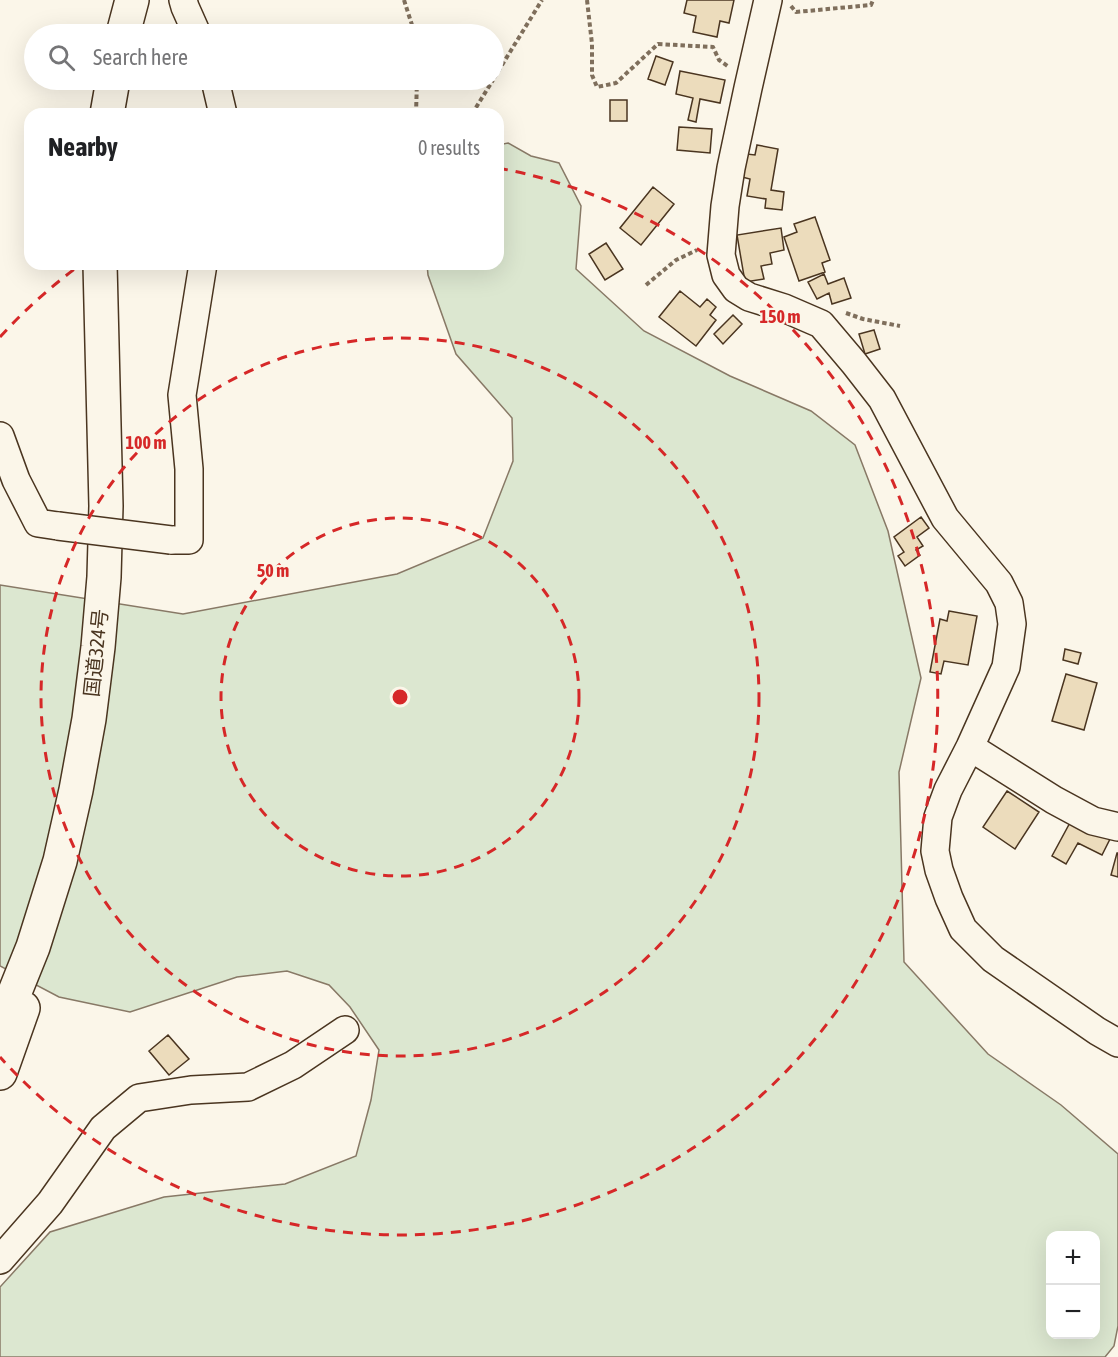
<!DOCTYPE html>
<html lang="en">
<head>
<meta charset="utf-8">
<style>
  body { margin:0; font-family:"Asap Condensed","Noto Sans JP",sans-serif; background:#f6f6f6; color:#202124 }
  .controls { position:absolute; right:18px; bottom:18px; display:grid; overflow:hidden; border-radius:12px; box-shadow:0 6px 24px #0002 }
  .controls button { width:54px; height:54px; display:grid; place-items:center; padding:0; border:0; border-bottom:2px solid #e0e0e0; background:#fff; color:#202124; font:30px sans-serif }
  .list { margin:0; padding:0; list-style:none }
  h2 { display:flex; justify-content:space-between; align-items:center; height:78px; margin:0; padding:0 24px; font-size:26px }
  h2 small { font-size:20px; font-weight:400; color:#757577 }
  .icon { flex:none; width:33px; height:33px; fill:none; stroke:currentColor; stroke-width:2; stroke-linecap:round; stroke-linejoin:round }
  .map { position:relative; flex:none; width:1118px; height:1357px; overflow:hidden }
  .search { position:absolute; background:#fff; box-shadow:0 6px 24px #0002; left:24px; top:24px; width:480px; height:66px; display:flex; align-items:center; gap:15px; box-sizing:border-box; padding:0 21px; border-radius:33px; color:#757577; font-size:22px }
  .panel { position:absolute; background:#fff; box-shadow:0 6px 24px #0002; left:24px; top:108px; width:480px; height:162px; border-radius:18px }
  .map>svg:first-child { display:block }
</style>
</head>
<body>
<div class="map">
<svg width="1118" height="1357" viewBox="0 0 1118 1357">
  <rect width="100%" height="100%" fill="#fbf6e9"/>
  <!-- green -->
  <path fill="#dce7d0" stroke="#887966" stroke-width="1.5" fill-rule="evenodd" d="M508 143 531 156 559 163 581 206 576 269 644 331 730 376 811 411 855 445 888 531 921 678 899 772 904 962 988 1054 1061 1105 1118 1154V1326L1114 1346 1105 1357H0V1287L50 1232 164 1197 285 1184 356 1156 371 1100 379 1050 350 1007 329 985 287 971 237 977 130 1012 59 997 0 966V585L183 614 397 574 483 538 513 461 512 418 456 354 428 275 427 264H498V145ZM1050 1236H1096V1334H1050Z"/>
  <!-- building -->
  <path fill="#ecdcbc" stroke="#4a3520" stroke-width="1.5" d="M687 0H734L729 23 720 21 717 37 693 32 696 16 684 13Z
    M656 56 673 62 665 85 648 79Z
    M680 71 725 80 720 103 700 99 696 122 688 120 693 98 676 94Z
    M610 100H627V121H610Z
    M679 127 712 129 710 153 677 150Z
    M757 145 778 149 771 190 784 192 782 210 765 208 766 199 747 196 750 179 742 177 747 154 755 155Z
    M653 187 674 204 641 245 620 228Z
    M815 217 830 260 822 263 825 272 799 281 784 237 797 232 794 224Z
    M781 228 784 250 770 253 772 264 761 266 764 279 745 282 737 235Z
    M606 243 623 269 605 280 589 254Z
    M824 274 828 284 844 278 851 298 832 304 829 293 817 299 808 282Z
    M680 291 700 307 707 299 716 307 710 315 716 320 696 346 659 317Z
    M733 315 742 324 723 344 714 334Z
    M874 330 880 349 865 354 859 334Z
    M921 517 929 528 917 537 923 546 916 550 920 555 905 566 898 556 904 552 894 537Z
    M949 611 977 616 968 665 944 661 941 674 930 672 940 619 947 621Z
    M1065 649 1081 653 1078 664 1063 660Z
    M1066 674 1097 683 1084 730 1052 721Z
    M1007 791 1039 812 1015 849 983 827Z
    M1072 819 1110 839 1102 855 1078 843 1066 864 1052 856Z
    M1117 853H1118V877L1111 875Z
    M168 1035 189 1059 169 1075 149 1051Z"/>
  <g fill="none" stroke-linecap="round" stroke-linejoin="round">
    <!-- minor casing -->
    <g stroke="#4a3520" stroke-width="30">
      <path id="minor" d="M183 0 185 7 197 34
        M768 0 748 88 731 168 725 206 721 255 726 275 736 289 749 297 784 308 821 324 854 363 882 399 945 518 999 583 1009 603 1012 624 1006 667 970 747 948 790 938 817 935 851 939 870 949 898 963 929 993 959 1097 1031 1118 1043
        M215 80 223 114
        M0 436 16 480 38 523 58 526
        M171 540H189V469L182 395 203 264
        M970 747 1054 800 1093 821 1118 827
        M0 1260 50 1203 103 1128 139 1098 191 1090 248 1087 293 1065 345 1030"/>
    </g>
    <!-- highway casing -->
    <g stroke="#4a3520" stroke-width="36">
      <path id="highway" d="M123 34 132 0
        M107 114 113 80
        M0 1029 33 947 60 861 76 790 89 719 98 647 104 577 106 506 100 264
        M0 1073 23 1008"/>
    </g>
    <!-- path -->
    <path stroke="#7f6f5c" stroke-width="4" stroke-dasharray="4.5 3" stroke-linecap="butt" d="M404 0 412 25 413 34
      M587 0 592 44V75L597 87 616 83 658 44 713 47 719 60 729 67
      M791 6 796 12 871 5 873 0
      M494 78 542 0
      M416 114 417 80
      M472 114 493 80
      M646 285 676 260 697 250
      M846 313 863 319 900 326"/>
    <!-- minor -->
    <use href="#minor" stroke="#fbf6e9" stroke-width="27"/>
    <!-- highway -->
    <use href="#highway" stroke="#fbf6e9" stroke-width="33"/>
    <!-- minor-bridge casing -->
    <g stroke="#4a3520" stroke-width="30" stroke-linecap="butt">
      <path id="minor-bridge" d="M58 526 171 540"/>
    </g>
    <!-- minor-bridge -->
    <use href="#minor-bridge" stroke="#fbf6e9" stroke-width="27"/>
  </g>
  <!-- distance rings -->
  <g fill="none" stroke="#d62828" stroke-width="3" stroke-dasharray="10 8">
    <circle cx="400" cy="697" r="179"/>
    <circle cx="400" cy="697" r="359"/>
    <path d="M0 337A538 538 0 0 1 80 265M498 168A538 538 0 1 1 0 1057"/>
  </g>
  <g text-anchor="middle" stroke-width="4.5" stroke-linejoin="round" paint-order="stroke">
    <!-- street labels -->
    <g font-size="20" fill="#4a3520" stroke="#fbf6e9">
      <text transform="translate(96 653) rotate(-84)" y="7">国道324号</text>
    </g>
  </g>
  <circle cx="400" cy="697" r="9" fill="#d62828" stroke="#fbf6e9" stroke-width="3"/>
  <g font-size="18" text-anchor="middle" font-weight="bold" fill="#d62828" stroke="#fbf6e9" stroke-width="4.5" stroke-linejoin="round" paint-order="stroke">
    <text x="780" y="323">150 m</text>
    <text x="146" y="449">100 m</text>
    <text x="273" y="577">50 m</text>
  </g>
</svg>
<div class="controls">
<button>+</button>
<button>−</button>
</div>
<div class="search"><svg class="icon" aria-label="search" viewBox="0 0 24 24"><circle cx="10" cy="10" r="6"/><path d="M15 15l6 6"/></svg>Search here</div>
<section class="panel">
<h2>Nearby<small>0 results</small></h2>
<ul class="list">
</ul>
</section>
</div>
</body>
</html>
